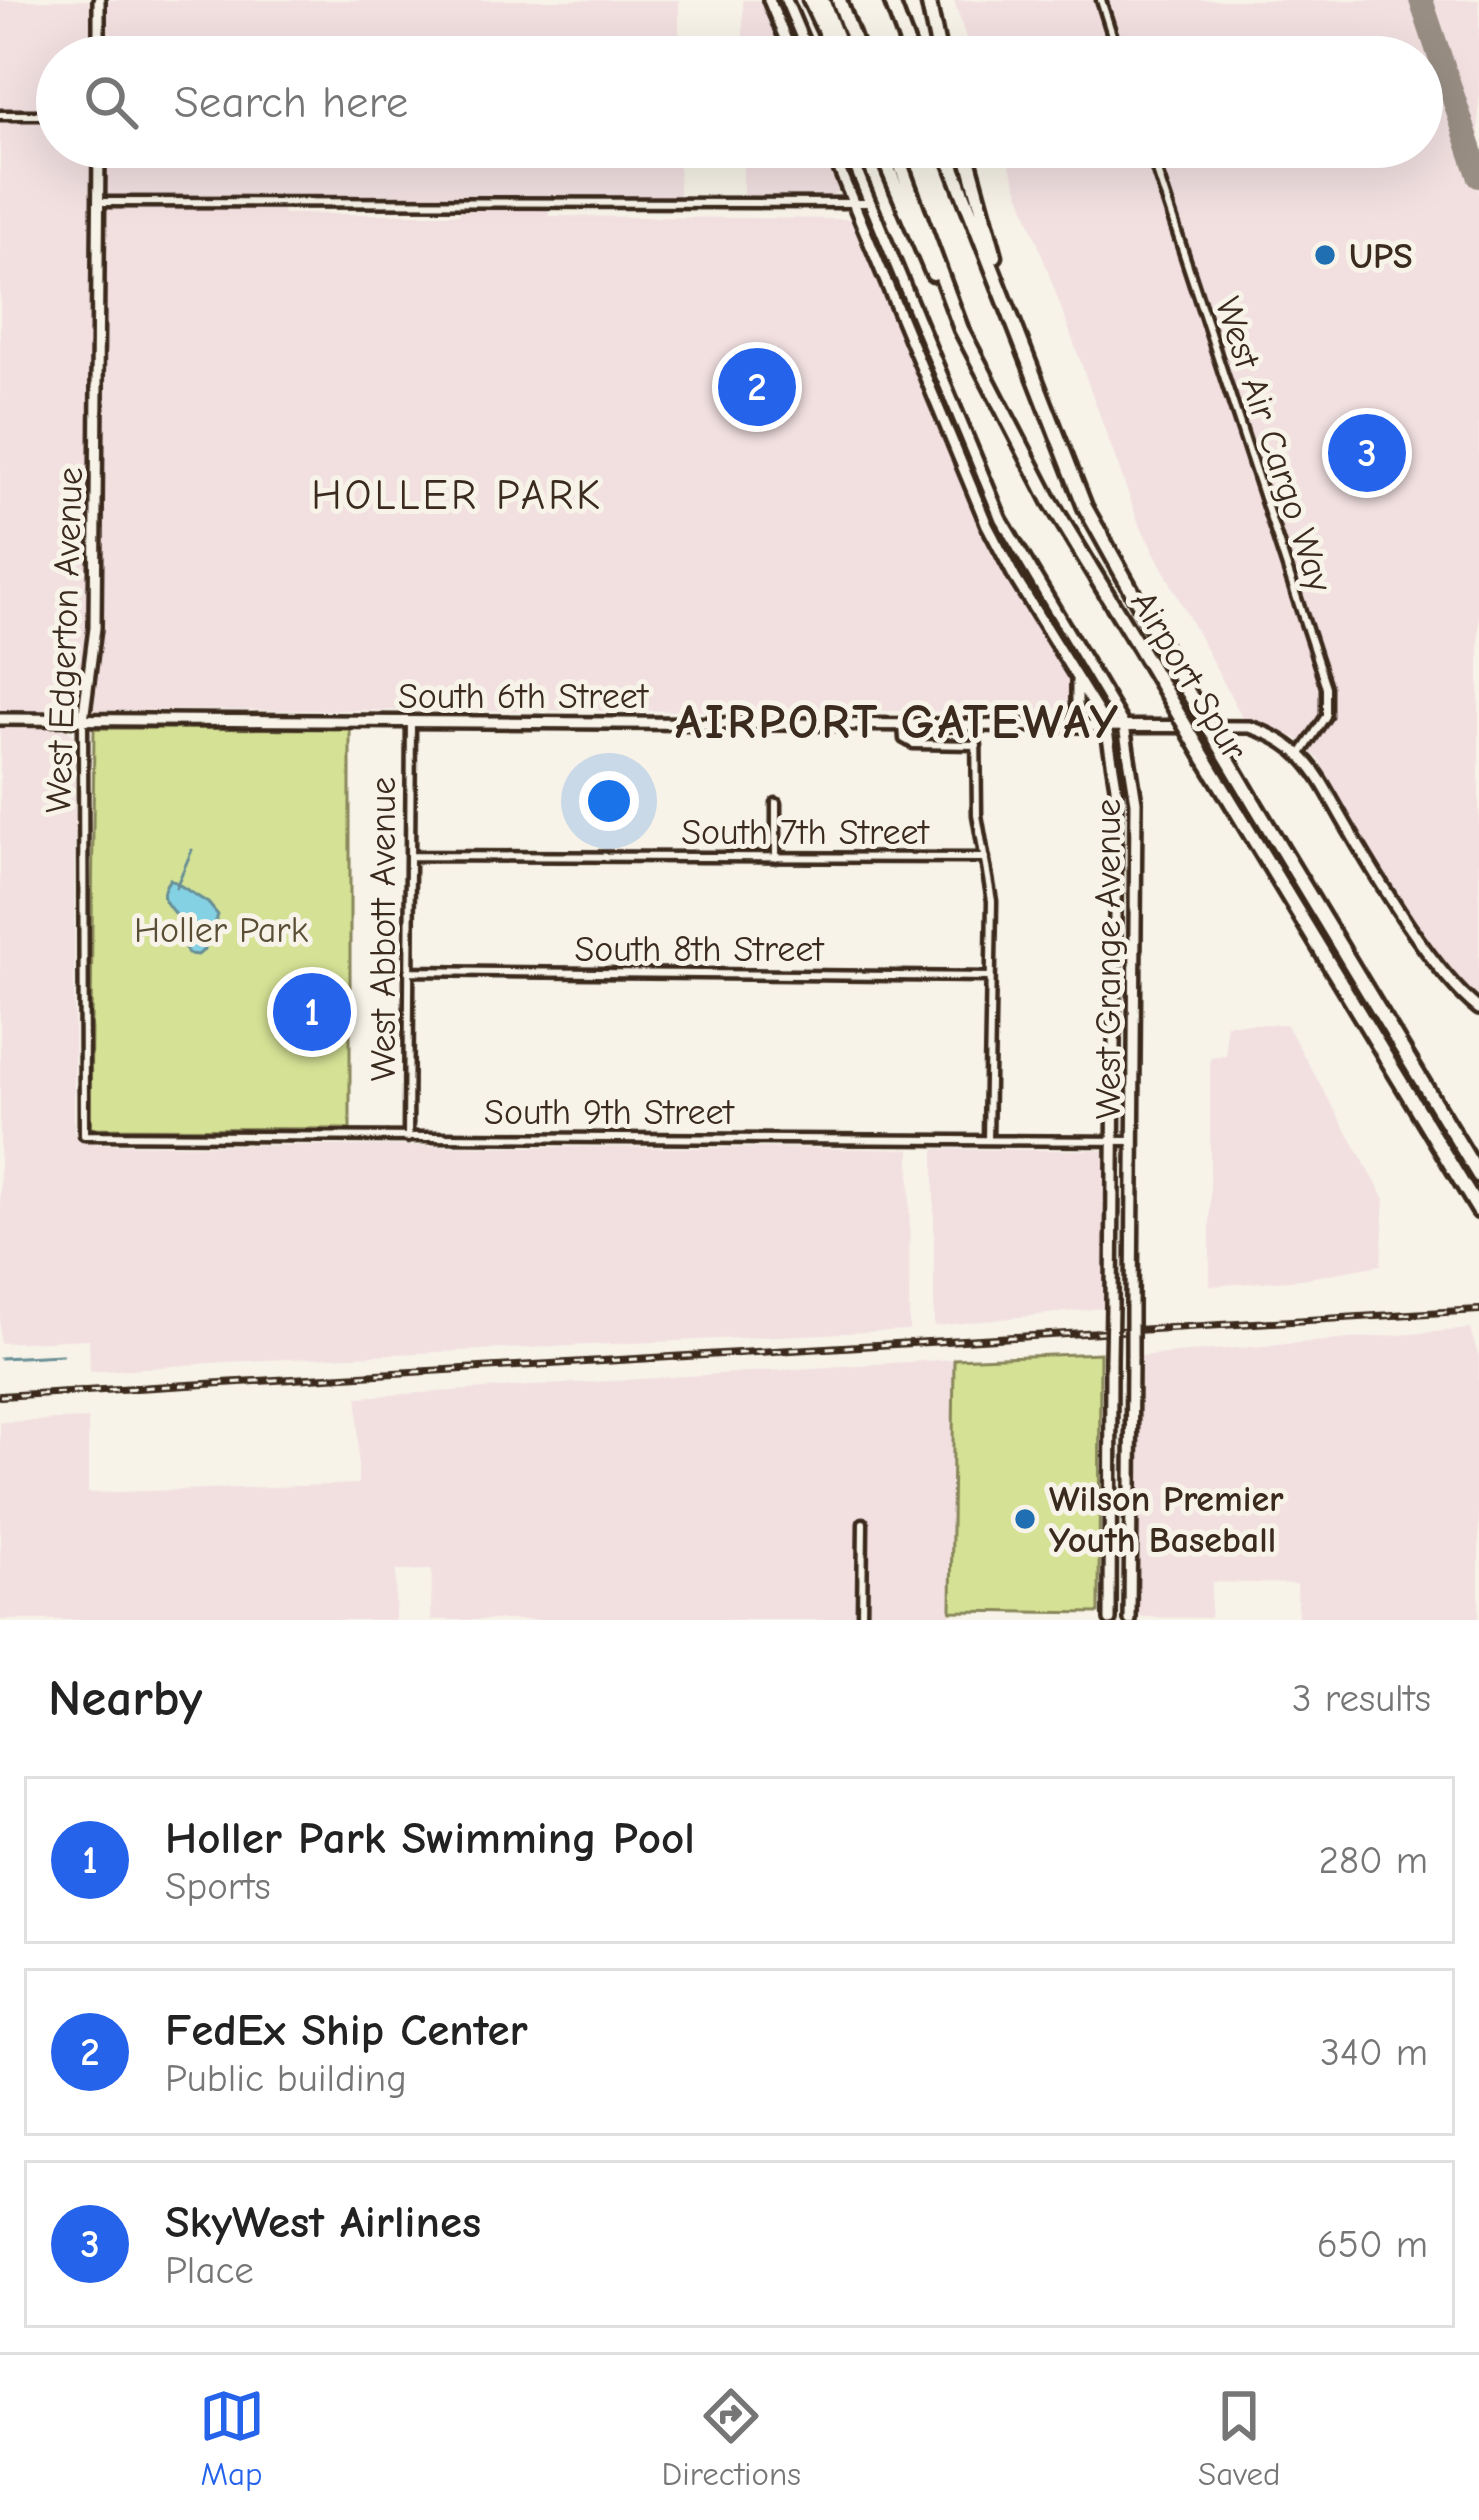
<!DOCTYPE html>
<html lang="en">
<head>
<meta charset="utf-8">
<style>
  body { margin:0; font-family:"Comic Neue",sans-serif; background:#f6f6f6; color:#222 }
  .you { position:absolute; left:609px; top:801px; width:42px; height:42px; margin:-30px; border:9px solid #fff; border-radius:50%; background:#1a73e8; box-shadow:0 0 0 18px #1a73e833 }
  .badge { display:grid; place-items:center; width:78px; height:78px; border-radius:50%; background:#2563eb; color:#fff; font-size:39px; font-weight:700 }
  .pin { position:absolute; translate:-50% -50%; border:6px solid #fff; box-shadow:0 3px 12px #0006 }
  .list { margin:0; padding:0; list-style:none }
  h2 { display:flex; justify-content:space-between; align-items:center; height:156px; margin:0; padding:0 48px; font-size:51px }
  h2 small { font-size:39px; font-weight:400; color:#767676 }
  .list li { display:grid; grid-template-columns:78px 1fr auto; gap:36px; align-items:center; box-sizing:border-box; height:168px; margin:0 24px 24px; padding:0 24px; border:3px solid #e0e0e0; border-radius:0px }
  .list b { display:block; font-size:45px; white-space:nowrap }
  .list p { margin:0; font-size:39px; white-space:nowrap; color:#767676 }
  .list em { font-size:39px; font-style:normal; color:#767676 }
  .icon { flex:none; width:66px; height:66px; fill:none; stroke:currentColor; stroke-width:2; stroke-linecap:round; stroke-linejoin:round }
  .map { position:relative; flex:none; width:1479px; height:1620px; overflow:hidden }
  .search { position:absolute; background:#fff; box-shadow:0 12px 48px #0002; left:36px; right:36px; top:36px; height:132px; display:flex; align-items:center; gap:30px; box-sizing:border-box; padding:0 42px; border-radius:66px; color:#767676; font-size:45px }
  .sheet { height:732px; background:#fff }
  nav { display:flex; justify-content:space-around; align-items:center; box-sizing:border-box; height:168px; border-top:3px solid #e0e0e0; background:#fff; font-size:33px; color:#767676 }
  nav a { display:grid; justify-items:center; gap:6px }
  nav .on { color:#2563eb }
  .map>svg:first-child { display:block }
</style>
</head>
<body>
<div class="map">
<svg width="1479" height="1620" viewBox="0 0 1479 1620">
  <rect width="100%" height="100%" fill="#f7f3e8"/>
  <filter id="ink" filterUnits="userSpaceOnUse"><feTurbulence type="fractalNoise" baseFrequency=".00833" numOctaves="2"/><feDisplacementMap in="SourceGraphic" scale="24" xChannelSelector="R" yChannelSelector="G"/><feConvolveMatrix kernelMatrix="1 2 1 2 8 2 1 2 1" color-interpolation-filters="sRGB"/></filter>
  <g filter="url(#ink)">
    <!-- built -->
    <path fill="#f2e0e1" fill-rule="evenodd" d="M0 0H92V36L106 37 107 0H679V57H57V147H679V196L550 195 549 216 855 219 979 523 1003 571 1072 681 1074 709 1063 716 922 711 0 710ZM283 195H459L460 214H283Z
      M743 0H762L785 57H743Z
      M954 0H1479V1001L1443 963 1364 841 1319 760 1297 738 1242 717 1139 524 1003 147H1422V57H972Z
      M743 147H823L838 183 837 192 828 197 743 195Z
      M0 728 67 729 75 736 74 1130 79 1141 99 1144 910 1149 909 1330 226 1362 90 1372 89 1339 0 1343Z
      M1226 1024H1286L1385 1199 1381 1265 1302 1279 1210 1286V1057L1226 1056Z
      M934 1149 1105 1150 1104 1308 934 1326Z
      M1471 1329 1479 1356V1620H1298L1297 1584 1212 1582 1210 1618 1137 1617 1139 1356Z
      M954 1359 950 1620H431L432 1570 396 1571 395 1620H0V1422L88 1419V1493L358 1484V1397Z"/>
    <!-- green -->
    <path fill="#d5e295" stroke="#88865a" stroke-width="3" d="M94 728 350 729V1129L90 1128Z
      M1100 1353 1099 1613 951 1611 954 1359Z"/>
    <!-- water -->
    <path fill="#84d1e4" stroke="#678e95" stroke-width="3" d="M170 879 208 903 218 915 205 949 198 955 188 954C181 943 184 936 180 924 173 904 153 902 170 879Z"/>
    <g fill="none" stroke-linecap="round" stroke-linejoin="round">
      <!-- stream -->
      <path stroke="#678e95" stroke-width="3" d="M176 887 192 850
        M0 1358 62 1355"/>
      <!-- taxiway -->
      <path stroke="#998e83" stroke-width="24" d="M1421 0 1479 175"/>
      <!-- street casing -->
      <g stroke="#3b2a1e" stroke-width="15">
        <path id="street" d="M1101 0 1119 57
          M0 115H57
          M1149 147 1326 687V716L1301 754
          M98 202 868 203
          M83 720 84 1135 1134 1141
          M903 724 904 739 913 744 977 745
          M976 725 977 815 992 901 988 1140
          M410 856 985 858
          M776 858V803
          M408 971 990 977
          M408 1138 411 721
          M862 1620 863 1523"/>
      </g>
      <!-- secondary casing -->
      <g stroke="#3b2a1e" stroke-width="18">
        <path id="secondary" d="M99 0V57
          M769 0 793 57
          M786 0 810 57
          M830 147 987 525 1015 578 1106 725 1116 786 1112 1306
          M847 147 1001 519 1124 726 1136 802 1132 1305
          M0 719 1250 727C1311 747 1319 780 1349 830 1379 881 1434 974 1479 1009
          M83 720 95 628 99 147
          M1069 725 1077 711V681
          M1110 1620 1111 1359
          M1130 1620 1132 1357"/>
      </g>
      <!-- highway casing -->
      <g stroke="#3b2a1e" stroke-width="21">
        <path id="highway" d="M810 0 837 57
          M822 0 841 49
          M839 0 860 57
          M891 0 912 57
          M928 0 940 57
          M879 147 933 274
          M894 147 961 329 1050 501 1137 644
          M945 147 1085 507 1188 692
          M965 147 995 256
          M1205 759 1479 1211
          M1255 805 1479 1176"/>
      </g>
      <!-- street -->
      <use href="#street" stroke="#f7f3e8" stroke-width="6"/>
      <!-- secondary -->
      <use href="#secondary" stroke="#f7f3e8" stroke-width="9"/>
      <!-- highway -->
      <use href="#highway" stroke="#f7f3e8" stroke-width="12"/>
      <!-- rail casing -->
      <g stroke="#3b2a1e" stroke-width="8">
        <path id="rail" d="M0 1396 1479 1310"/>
      </g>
      <!-- rail -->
      <use href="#rail" stroke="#f7f3e8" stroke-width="3" stroke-dasharray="9" stroke-linecap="butt"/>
      <!-- secondary-bridge casing -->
      <g stroke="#3b2a1e" stroke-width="18" stroke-linecap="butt">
        <path id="secondary-bridge" d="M1132 1357V1305
          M1111 1359 1112 1306"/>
      </g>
      <!-- highway-bridge casing -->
      <g stroke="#3b2a1e" stroke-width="21" stroke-linecap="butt">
        <path id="highway-bridge" d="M1137 644 1205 759
          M1188 692 1255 805"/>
      </g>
      <!-- secondary-bridge -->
      <use href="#secondary-bridge" stroke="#f7f3e8" stroke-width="9"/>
      <!-- highway-bridge -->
      <use href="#highway-bridge" stroke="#f7f3e8" stroke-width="12"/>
    </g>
  </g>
  <!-- markers -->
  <g fill="#1f6fb2" stroke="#f7f3e8" stroke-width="4.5">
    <circle cx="1325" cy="255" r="12"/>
    <circle cx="1025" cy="1519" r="12"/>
  </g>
  <g text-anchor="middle" stroke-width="10" stroke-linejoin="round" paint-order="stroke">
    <!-- poi labels -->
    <g font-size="36" font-weight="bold" fill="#3b2a1e" stroke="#f7f3e8" text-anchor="start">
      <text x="1349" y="268">UPS</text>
      <text x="1049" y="1511">Wilson Premier<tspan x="1049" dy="41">Youth Baseball</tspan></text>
    </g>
    <!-- street labels -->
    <g font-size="36" fill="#3b2a1e" stroke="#f7f3e8">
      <text transform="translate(1275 444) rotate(72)" y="13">West Air Cargo Way</text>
      <text transform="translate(63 640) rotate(-88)" y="13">West Edgerton Avenue</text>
      <text transform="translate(1190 675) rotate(59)" y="13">Airport Spur</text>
      <text x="523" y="708">South 6th Street</text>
      <text x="805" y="844">South 7th Street</text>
      <text transform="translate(382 929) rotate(-90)" y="13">West Abbott Avenue</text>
      <text x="699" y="961">South 8th Street</text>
      <text transform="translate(1107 959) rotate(-90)" y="13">West Grange Avenue</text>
      <text x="609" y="1124">South 9th Street</text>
    </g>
    <!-- park labels -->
    <g font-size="36" fill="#5a4f36" stroke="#f7f3e8">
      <text x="221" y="942">Holler Park</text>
    </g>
    <!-- quarter labels -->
    <g font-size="42" letter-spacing="3" fill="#3b2a1e" stroke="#f7f3e8">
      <text x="457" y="509">HOLLER PARK</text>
    </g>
    <!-- district labels -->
    <g font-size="48" font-weight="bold" letter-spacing="3" fill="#3b2a1e" stroke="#f7f3e8">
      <text x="898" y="738">AIRPORT GATEWAY</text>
    </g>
  </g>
</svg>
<div class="you"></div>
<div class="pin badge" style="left:312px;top:1012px">1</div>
<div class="pin badge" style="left:757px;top:387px">2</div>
<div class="pin badge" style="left:1367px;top:453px">3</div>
<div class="search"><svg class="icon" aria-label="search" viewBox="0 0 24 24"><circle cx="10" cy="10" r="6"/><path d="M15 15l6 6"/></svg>Search here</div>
</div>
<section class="sheet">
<h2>Nearby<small>3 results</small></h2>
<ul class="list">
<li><span class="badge">1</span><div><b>Holler Park Swimming Pool</b><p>Sports</p></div><em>280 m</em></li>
<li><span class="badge">2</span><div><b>FedEx Ship Center</b><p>Public building</p></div><em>340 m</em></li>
<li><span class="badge">3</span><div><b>SkyWest Airlines</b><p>Place</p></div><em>650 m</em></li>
</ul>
</section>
<nav>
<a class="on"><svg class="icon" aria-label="map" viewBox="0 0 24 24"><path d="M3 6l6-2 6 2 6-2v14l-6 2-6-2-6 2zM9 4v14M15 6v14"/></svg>Map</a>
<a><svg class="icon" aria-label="directions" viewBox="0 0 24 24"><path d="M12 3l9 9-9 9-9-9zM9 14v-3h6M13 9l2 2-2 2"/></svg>Directions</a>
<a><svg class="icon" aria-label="saved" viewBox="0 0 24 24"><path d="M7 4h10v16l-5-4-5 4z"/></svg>Saved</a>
</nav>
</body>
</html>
